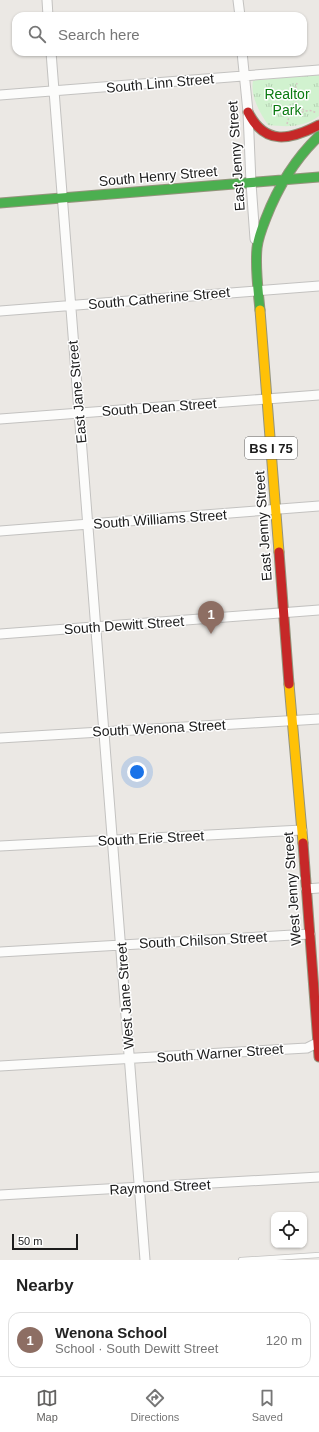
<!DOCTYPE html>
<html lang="en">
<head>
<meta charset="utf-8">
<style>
  body { margin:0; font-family:Arial,sans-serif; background:#f6f6f6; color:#222 }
  .controls { position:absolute; right:12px; bottom:12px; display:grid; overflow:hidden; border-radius:8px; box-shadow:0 1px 3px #0004 }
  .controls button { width:36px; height:36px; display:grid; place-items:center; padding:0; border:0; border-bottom:1px solid #e0e0e0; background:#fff; color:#222; font:20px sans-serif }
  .scale { position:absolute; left:12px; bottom:10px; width:66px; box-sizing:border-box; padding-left:4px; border:2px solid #1c1c1c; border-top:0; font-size:11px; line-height:14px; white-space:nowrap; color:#1c1c1c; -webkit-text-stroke:3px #fff; paint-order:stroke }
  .you { position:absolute; left:137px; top:772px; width:14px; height:14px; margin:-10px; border:3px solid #fff; border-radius:50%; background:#1a73e8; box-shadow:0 0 0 6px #1a73e833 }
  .badge { display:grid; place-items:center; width:26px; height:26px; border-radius:50%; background:#646362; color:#fff; font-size:13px; font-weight:700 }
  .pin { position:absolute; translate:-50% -33px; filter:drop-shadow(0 1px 2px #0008) }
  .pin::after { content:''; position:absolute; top:21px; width:14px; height:12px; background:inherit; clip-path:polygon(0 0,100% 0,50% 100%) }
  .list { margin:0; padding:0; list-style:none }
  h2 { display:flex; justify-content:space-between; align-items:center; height:52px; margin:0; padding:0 16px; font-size:17px }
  h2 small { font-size:13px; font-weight:400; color:#767676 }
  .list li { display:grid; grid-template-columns:26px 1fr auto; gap:12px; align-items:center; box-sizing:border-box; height:56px; margin:0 8px 8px; padding:0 8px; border:1px solid #e0e0e0; border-radius:12px }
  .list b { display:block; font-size:15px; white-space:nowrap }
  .list p { margin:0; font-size:13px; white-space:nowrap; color:#767676 }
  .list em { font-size:13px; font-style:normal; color:#767676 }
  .icon { flex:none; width:22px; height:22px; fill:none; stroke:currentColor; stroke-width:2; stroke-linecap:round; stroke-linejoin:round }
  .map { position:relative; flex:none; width:319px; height:1260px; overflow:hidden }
  .search { position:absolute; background:#fff; box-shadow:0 1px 3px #0004; left:12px; right:12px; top:12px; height:44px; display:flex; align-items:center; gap:10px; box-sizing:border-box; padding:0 14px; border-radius:12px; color:#767676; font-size:15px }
  .sheet { height:116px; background:#fff }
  nav { display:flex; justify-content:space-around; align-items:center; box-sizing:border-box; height:56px; border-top:1px solid #e0e0e0; background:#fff; font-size:11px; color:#767676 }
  nav a { display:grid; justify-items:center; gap:2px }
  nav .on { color:#646362 }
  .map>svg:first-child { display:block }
</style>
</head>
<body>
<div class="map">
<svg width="319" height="1260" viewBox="0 0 319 1260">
  <defs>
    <pattern id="park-tufts" width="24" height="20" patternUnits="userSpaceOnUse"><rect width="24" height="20" fill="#d1f2cf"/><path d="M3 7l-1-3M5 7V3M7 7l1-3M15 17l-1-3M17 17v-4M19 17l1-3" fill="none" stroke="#b3cfb1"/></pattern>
  </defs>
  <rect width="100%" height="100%" fill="#ebe8e4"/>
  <!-- park -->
  <path fill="url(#park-tufts)" d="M319 75V116C303 128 287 127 268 125 260 113 250 96 253 81L258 80Z"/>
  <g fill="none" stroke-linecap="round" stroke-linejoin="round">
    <!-- lane casing -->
    <g stroke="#c3c2c0" stroke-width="6">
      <path id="lane" d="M241 1260 319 1255"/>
    </g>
    <!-- street casing -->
    <g stroke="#c3c2c0" stroke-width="11">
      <path id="street" d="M47 0 48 16
        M238 0 240 16
        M51 52 145 1260
        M242 52 248 112 251 183 255 239
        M0 95 319 70
        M0 311 319 286
        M0 419 319 395
        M0 531 319 506
        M0 634 319 610
        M0 738 319 719
        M0 846 302 830
        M306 889 319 888
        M0 952 310 934
        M0 1066 307 1048 319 1042
        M0 1195 319 1177"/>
    </g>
    <!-- fast casing -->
    <g stroke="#94947c" stroke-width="11">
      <path id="fast" d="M0 203 319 177
        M260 310C258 289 255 268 257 248 258 238 262 228 266 218 278 187 294 160 319 136"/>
    </g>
    <!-- slow casing -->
    <g stroke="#94947c" stroke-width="11">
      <path id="slow" d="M260 310 279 552
        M289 684 303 843"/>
    </g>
    <!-- jam casing -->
    <g stroke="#94947c" stroke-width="11">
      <path id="jam" d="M248 112C265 146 290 140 319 125
        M279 552 289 684
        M303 843 319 1057"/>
    </g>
    <!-- path -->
    <path stroke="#d6c6c4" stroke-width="1.5" stroke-dasharray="2 2" stroke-linecap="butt" d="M296 104 305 111
      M294 114C302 114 308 107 316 113
      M287 124 289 117 296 112V104L294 95 297 83"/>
    <!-- lane -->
    <use href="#lane" stroke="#fcfcfb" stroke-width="4.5"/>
    <!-- street -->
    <use href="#street" stroke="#fcfcfb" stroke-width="9"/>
    <!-- fast -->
    <use href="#fast" stroke="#4caf50" stroke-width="9"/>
    <!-- slow -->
    <use href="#slow" stroke="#ffc107" stroke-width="9"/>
    <!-- jam -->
    <use href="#jam" stroke="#c62828" stroke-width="9"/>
  </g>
  <g text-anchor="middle" stroke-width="3" stroke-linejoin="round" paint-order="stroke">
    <!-- shield labels -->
    <rect fill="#fff" stroke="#606060" stroke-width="1" x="245" y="437" width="52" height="22" rx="3"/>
    <g font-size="13" font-weight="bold" fill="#1c1c1c">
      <text x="271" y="453">BS I 75</text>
    </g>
    <!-- street labels -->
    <g font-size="14" fill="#1c1c1c" stroke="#fff">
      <text transform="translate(160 83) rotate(-5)" y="5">South Linn Street</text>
      <text transform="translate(236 156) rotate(-94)" y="5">East Jenny Street</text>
      <text transform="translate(158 176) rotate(-5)" y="5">South Henry Street</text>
      <text transform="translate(159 298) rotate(-5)" y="5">South Catherine Street</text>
      <text transform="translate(77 392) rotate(-95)" y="5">East Jane Street</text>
      <text transform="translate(159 407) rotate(-4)" y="5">South Dean Street</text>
      <text transform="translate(160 519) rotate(-4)" y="5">South Williams Street</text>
      <text transform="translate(263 526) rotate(-94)" y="5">East Jenny Street</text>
      <text transform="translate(124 625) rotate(-4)" y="5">South Dewitt Street</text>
      <text transform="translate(159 728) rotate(-3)" y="5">South Wenona Street</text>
      <text transform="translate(151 838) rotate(-3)" y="5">South Erie Street</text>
      <text transform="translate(292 889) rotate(-94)" y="5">West Jenny Street</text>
      <text transform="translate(203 940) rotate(-3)" y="5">South Chilson Street</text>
      <text transform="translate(125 996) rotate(-94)" y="5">West Jane Street</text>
      <text transform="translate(220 1053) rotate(-4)" y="5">South Warner Street</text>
      <text transform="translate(160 1187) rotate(-3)" y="5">Raymond Street</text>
    </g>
    <!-- park labels -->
    <g font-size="14" fill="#097a0f" stroke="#fff">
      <text x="287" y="99">Realtor<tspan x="287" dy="16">Park</tspan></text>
    </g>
  </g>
</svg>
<div class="controls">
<button><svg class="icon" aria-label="locate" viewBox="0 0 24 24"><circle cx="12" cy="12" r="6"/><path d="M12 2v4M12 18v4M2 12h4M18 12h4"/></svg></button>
</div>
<div class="scale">50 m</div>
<div class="you"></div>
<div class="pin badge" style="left:211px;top:634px;background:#8d6e63">1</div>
<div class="search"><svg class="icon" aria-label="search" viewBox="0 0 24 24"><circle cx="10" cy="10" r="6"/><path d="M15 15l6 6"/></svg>Search here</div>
</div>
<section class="sheet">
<h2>Nearby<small></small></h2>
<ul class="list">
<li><span class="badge" style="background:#8d6e63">1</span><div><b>Wenona School</b><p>School · South Dewitt Street</p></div><em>120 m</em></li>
</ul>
</section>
<nav>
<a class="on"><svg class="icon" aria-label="map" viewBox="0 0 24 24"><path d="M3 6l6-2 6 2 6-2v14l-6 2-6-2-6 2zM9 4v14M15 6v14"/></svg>Map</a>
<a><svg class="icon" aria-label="directions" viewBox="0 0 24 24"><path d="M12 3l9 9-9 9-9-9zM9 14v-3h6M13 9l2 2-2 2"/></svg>Directions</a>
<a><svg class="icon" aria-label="saved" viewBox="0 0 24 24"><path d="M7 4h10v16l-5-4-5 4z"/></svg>Saved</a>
</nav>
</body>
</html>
